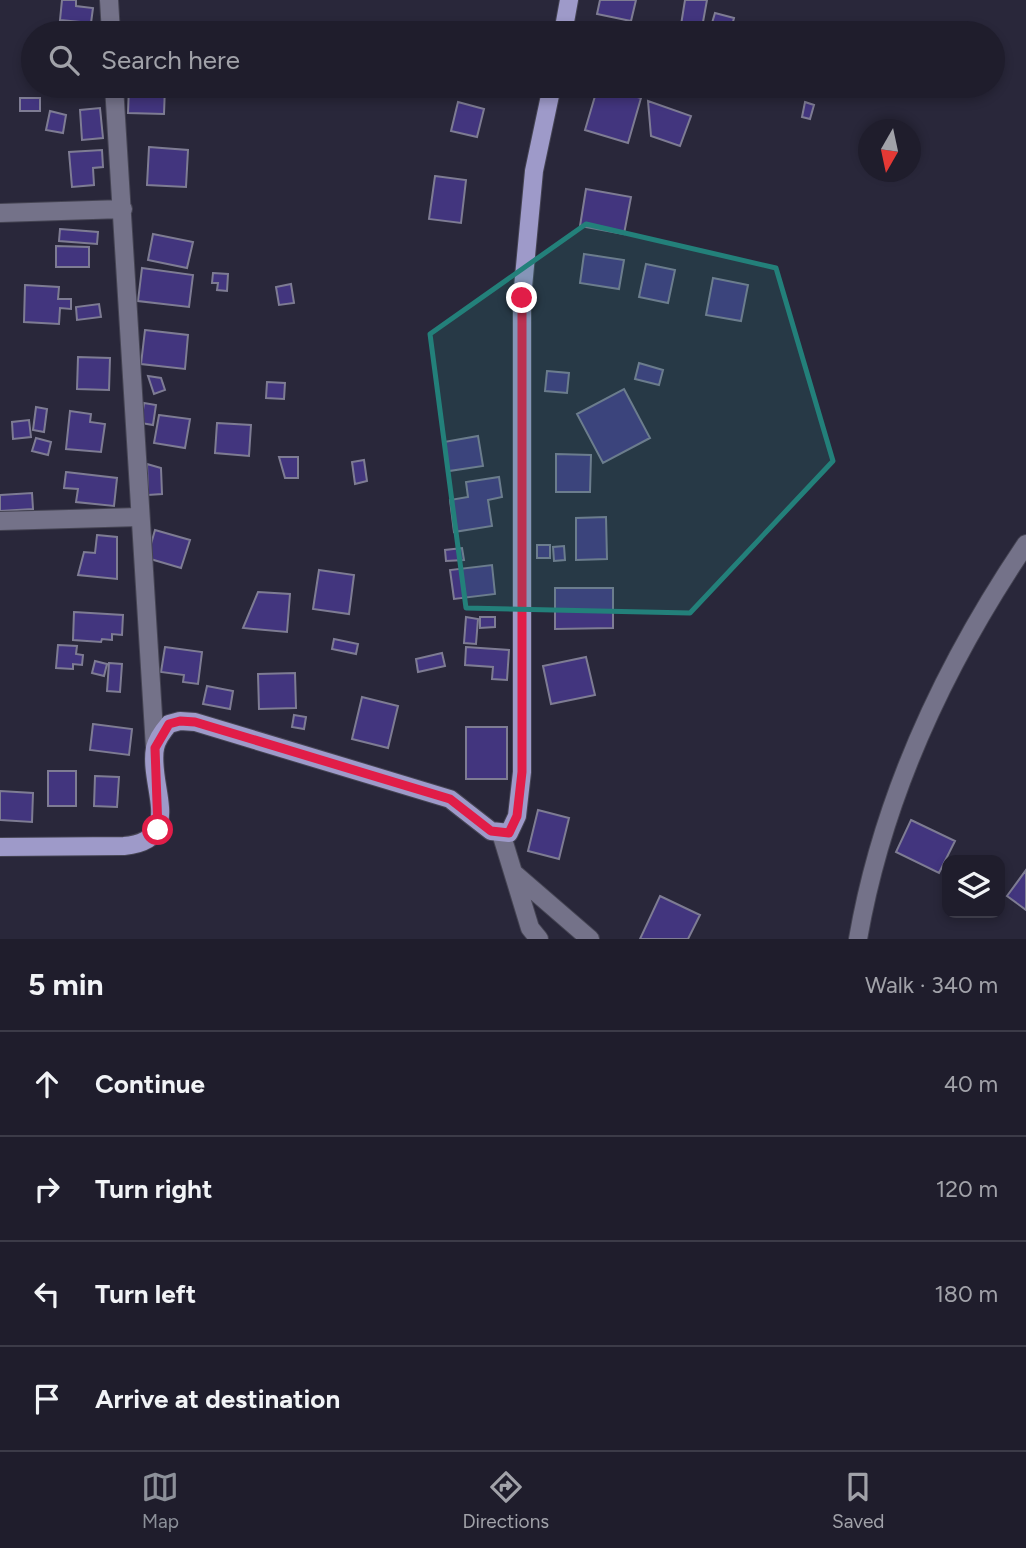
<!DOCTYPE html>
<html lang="en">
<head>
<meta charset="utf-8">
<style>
  body { margin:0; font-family:Figtree,sans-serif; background:#272634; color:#f1f3f6 }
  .controls { position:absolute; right:21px; bottom:21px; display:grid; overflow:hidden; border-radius:14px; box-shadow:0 4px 10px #0003 }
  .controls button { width:63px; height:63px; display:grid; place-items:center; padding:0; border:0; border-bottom:2px solid #3c3b48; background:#1f1d2c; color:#f1f3f6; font:35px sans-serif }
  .compass { position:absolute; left:858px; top:119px; width:63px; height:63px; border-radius:50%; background:#1f1d2c; box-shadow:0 4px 10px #0003; rotate:189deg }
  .stop { position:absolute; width:21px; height:21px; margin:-16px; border:5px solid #e11d48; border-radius:50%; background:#fff }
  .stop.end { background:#e11d48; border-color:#fff; box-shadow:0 2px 7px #0008 }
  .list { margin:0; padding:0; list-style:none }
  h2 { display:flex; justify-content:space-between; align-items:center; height:91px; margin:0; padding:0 28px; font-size:30px }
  h2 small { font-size:23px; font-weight:400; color:#a1a2a9 }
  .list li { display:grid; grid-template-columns:46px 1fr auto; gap:21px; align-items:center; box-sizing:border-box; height:105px; padding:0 28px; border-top:2px solid #3c3b48 }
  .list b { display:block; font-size:26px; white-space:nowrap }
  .list em { font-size:23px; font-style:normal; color:#a1a2a9 }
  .icon { flex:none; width:38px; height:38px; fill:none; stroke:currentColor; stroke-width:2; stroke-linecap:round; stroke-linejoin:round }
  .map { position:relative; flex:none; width:1026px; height:939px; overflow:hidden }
  .search { position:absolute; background:#1f1d2c; box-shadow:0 4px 10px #0003; left:21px; right:21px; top:21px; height:77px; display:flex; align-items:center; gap:18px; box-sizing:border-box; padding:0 24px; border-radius:38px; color:#a1a2a9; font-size:26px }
  .sheet { height:511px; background:#1f1d2c }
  nav { display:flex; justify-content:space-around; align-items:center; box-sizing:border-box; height:98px; border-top:2px solid #3c3b48; background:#1f1d2c; font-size:19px; color:#a1a2a9 }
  nav a { display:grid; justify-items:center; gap:4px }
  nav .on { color:#8c9099 }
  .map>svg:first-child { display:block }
</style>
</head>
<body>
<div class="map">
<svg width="1026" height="939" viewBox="0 0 1026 939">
  <rect width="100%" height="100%" fill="#29273a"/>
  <!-- building -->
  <path fill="#42357e" stroke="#7e7c93" stroke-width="2" d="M62 0H76V6L93 8 91 23 60 20Z
    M600 0H636L631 21 597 14Z
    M685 0H707L701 33 680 31Z
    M715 13 734 18 730 33H709Z
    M129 86H165L164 114 128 113Z
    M598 86 641 98 628 143 585 130Z
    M20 98H40V111H20Z
    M648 101 691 116 680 146 651 136Z
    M458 102 484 109 477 137 451 131Z
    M805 102 814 105 810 119 802 117Z
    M100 108 103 138 82 140 80 110Z
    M50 111 66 115 63 133 46 130Z
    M149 147 188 150 186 187 147 185Z
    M102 150 103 167 93 168 94 185 72 187 69 152Z
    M435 176 466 180 461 223 429 219Z
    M586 189 631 197 624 234 580 226Z
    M60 229 98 232 97 244 59 241Z
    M153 234 193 242 187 268 148 260Z
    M56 246 89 247V267H56Z
    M584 254 624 260 619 289 580 283Z
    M646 264 675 270 668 303 639 297Z
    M142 268 193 275 189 307 138 301Z
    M213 273 228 274 227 291 217 290 218 283H212Z
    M713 278 748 285 741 321 706 315Z
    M291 284 294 303 279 305 276 287Z
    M25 285 59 287 58 299H71V309L60 308 59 324 24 322Z
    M99 304 101 317 77 320 76 307Z
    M145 330 188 335 185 369 141 364Z
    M78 357 110 358 109 390 77 389Z
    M639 363 663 370 659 385 635 379Z
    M547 371 569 373 567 393 545 391Z
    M148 376 161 378 165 390 154 394Z
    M267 382 285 383 284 399 266 398Z
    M624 389 650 438 603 463 577 414Z
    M144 403 156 405 153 425 141 423Z
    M36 407 47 409 44 432 33 430Z
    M70 411 91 414 90 422 105 424 101 452 66 449Z
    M159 415 190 419 185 448 154 443Z
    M29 420 31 437 13 439 12 422Z
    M217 423 251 425 249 456 215 453Z
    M478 436 483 466 449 471 444 442Z
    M36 438 51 442 48 455 32 451Z
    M556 454 591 455 590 492H556Z
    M279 457H298V478H285Z
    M364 460 367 481 355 484 352 462Z
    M147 464 161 468 162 494 148 495Z
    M66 472 117 478 114 506 76 502 78 489 64 488Z
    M499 477 502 497 488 500 492 526 454 532 450 500 468 497 466 482Z
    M32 493 33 509 0 511V495Z
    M606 517 607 559 576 560V518Z
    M155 530 190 540 181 568 147 558Z
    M97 535 117 537V579L78 575 84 552 95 553Z
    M537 545H550V558H537Z
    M564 546 565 560 554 561 553 547Z
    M462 548 464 560 446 561 445 550Z
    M492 565 495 594 454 599 450 570Z
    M319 570 354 575 349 614 313 609Z
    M555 588H613V628L555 629Z
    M258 592 290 594 287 632 243 628Z
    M74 612 123 615 122 635 112 634V640L102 639 101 642 73 640Z
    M466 617 478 619 476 644 464 643Z
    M480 617H495V627L480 628Z
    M334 639 358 644 356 654 332 649Z
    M58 645 77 646 76 654 83 655 82 665 73 664V669L56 668Z
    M165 647 202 652 198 684 183 682 184 675 161 672Z
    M466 647 509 650 507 680 492 679 493 667 465 665Z
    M442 653 445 666 418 672 416 659Z
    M586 657 595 695 551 704 543 666Z
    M95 661 107 664 104 676 92 673Z
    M109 663 122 664 120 692 107 691Z
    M295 673 296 708 259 709 258 674Z
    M207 686 233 691 230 709 203 704Z
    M362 697 398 706 388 748 352 739Z
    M294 715 306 717 304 729 292 727Z
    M93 724 132 729 129 755 90 750Z
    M466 727H507V779H466Z
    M48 771H76V806H48Z
    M95 776 119 777 117 807 94 806Z
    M0 791 33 793 32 822 0 820Z
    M538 810 569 818 559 859 528 851Z
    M911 820 955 841 939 873 896 852Z
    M1026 870V910L1007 896Z
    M660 896 700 915 688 939H640Z"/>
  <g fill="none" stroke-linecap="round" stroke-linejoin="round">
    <!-- minor casing -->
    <g stroke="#454453" stroke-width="20">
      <path id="minor" d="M109 0 111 33
        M114 86 155 748
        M0 213 123 209
        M0 521 139 517
        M501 833 530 928 539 939
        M516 875 590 939
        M858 939C883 795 945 664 1026 544"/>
    </g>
    <!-- major casing -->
    <g stroke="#454453" stroke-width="20">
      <path id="major" d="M563 33 569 0
        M0 847 124 846C186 840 148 787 155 748 157 739 163 731 169 724L180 721 195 722 450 799 491 831 509 833 517 816 522 772V298L534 171 552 86"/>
    </g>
    <!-- minor -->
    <use href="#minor" stroke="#747289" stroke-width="18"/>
    <!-- major -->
    <use href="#major" stroke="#9e9ac9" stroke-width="18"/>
  </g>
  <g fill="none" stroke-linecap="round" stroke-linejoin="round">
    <!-- route -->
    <path stroke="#e11d48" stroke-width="9" d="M158 830 155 748 169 724 180 721 195 722 450 799 491 831 509 833 517 816 522 772V298"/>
  </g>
  <!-- marked area -->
  <path fill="#23807a" fill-opacity="0.2" stroke="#23807a" stroke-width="5" stroke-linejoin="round" d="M586 224 776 268 833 461 690 613 466 608 430 334Z"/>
</svg>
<div class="controls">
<button><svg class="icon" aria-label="layers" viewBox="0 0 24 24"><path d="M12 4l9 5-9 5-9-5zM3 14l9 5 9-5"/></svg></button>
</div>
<svg class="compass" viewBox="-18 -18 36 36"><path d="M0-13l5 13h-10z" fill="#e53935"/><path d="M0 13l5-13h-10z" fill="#a1a2a9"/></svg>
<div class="stop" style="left:158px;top:830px"></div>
<div class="stop end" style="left:522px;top:298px"></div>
<div class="search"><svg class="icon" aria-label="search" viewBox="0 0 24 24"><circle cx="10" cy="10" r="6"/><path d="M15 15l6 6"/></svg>Search here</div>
</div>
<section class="sheet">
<h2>5 min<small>Walk · 340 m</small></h2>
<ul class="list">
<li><svg class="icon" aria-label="ahead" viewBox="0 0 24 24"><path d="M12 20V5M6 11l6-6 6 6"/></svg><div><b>Continue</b></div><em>40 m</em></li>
<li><svg class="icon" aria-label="right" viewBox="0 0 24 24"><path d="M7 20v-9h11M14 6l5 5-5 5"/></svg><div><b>Turn right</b></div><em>120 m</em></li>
<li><svg class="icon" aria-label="left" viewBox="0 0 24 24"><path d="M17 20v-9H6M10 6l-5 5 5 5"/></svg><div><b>Turn left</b></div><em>180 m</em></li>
<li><svg class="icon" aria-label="arrive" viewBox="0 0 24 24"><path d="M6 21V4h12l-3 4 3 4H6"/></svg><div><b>Arrive at destination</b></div></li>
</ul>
</section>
<nav>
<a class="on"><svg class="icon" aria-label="map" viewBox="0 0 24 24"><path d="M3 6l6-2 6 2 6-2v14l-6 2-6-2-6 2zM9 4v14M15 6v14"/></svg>Map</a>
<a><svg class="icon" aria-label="directions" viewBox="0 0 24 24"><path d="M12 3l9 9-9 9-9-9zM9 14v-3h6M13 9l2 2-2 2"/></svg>Directions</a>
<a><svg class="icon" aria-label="saved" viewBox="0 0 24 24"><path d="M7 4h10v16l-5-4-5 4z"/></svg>Saved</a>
</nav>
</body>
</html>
